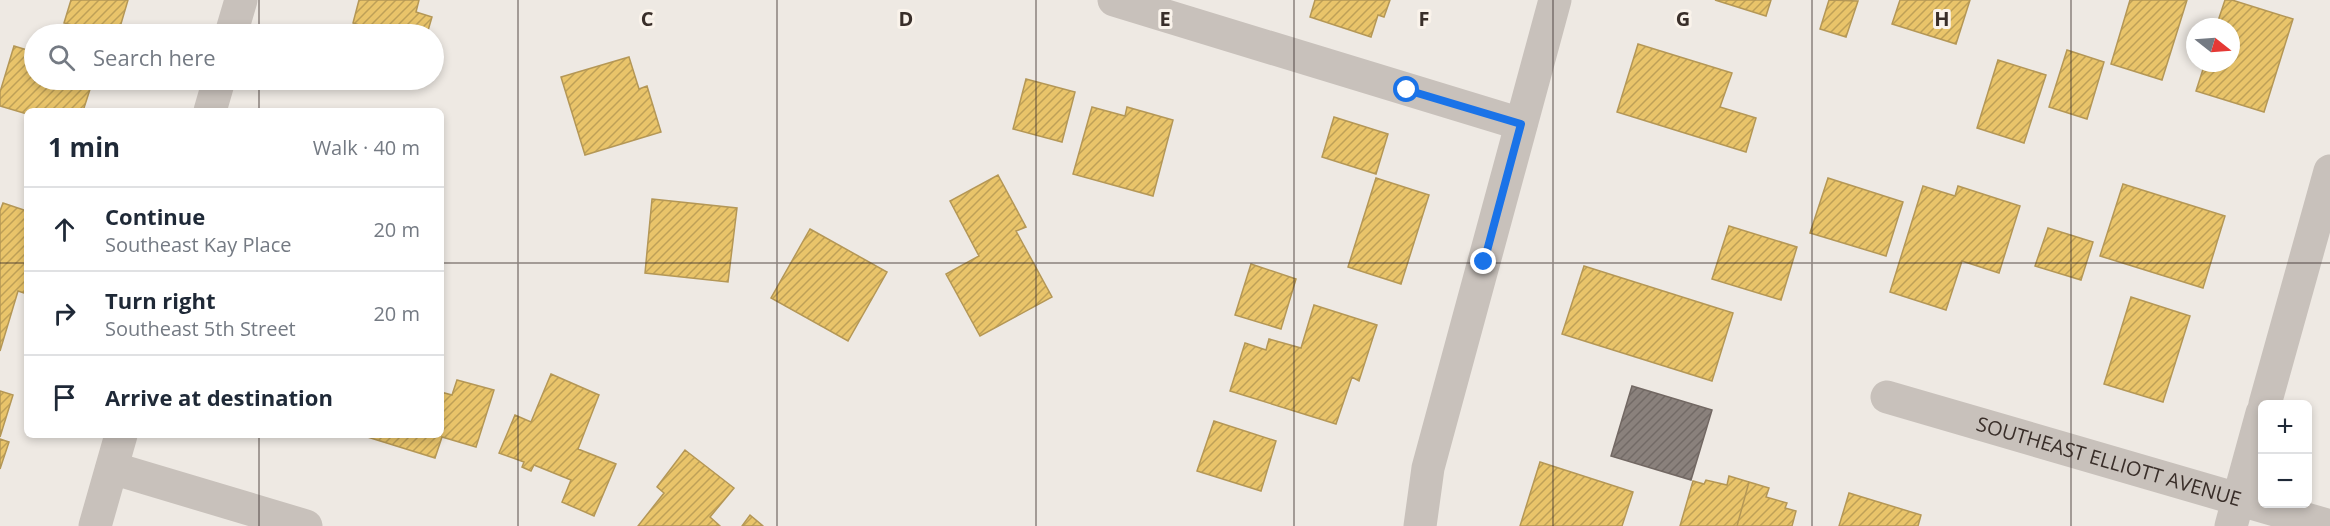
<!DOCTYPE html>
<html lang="en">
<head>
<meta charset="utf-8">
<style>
  body { margin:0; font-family:"Open Sans",sans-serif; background:#f6f6f7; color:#1f2937 }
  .controls { position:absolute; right:18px; bottom:18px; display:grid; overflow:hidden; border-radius:9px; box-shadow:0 3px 9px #0003 }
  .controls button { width:54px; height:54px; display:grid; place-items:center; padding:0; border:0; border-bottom:2px solid #e0e1e3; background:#fff; color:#1f2937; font:30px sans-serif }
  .compass { position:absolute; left:2186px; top:18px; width:54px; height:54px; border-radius:50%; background:#fff; box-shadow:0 3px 9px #0003; rotate:107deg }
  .stop { position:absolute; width:18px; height:18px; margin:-14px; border:4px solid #1a73e8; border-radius:50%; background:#fff }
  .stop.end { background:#1a73e8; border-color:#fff; box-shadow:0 2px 6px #0008 }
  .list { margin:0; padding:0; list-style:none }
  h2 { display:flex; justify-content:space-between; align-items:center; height:78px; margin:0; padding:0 24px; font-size:26px }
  h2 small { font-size:20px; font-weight:400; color:#747a83 }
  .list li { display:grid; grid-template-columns:39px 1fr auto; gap:18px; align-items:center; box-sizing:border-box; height:84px; padding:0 24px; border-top:2px solid #e0e1e3 }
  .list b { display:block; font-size:22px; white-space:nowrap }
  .list p { margin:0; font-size:20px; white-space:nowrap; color:#747a83 }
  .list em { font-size:20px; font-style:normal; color:#747a83 }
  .icon { flex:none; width:33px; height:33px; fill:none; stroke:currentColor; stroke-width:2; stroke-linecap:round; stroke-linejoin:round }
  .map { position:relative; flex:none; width:2330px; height:526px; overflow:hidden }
  .search { position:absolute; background:#fff; box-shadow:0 3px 9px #0003; left:24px; top:24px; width:420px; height:66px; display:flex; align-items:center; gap:15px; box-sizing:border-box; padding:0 21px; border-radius:33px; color:#747a83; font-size:22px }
  .panel { position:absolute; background:#fff; box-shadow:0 3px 9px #0003; left:24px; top:108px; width:420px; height:330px; border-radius:9px }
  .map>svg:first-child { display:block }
</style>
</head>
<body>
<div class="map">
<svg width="2330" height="526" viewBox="0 0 2330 526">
  <defs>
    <pattern id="homes-hatch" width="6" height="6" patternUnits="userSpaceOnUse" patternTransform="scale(1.5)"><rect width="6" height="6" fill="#e9c46a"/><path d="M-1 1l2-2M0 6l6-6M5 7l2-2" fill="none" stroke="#bea057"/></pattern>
    <pattern id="industry-hatch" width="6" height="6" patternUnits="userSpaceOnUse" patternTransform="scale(1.5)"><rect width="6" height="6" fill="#8a817c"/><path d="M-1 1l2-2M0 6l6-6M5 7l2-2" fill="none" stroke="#726a66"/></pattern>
  </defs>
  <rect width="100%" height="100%" fill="#eee9e3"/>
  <!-- homes -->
  <path fill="url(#homes-hatch)" stroke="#b49756" stroke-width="1.5" d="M71 0H128L118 34H108L64 23Z
    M359 0H419L416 12 432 17 427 34H370L371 29 353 23Z
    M1315 0H1390L1384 17 1378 15 1371 37 1310 17Z
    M1715 0H1771L1766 16Z
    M1829 0 1858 1 1846 37 1820 29Z
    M1900 0H1970L1956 44 1892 24Z
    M2130 0H2187L2162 80 2111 64Z
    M2225 0H2232L2293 19 2264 112 2196 91 2205 63H2231V27H2216Z
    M1638 44 1732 73 1720 107 1756 118 1746 152 1617 112Z
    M14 46 34 52V80H93L83 111H27V114L0 106V92Z
    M2067 50 2104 62 2087 119 2049 107Z
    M629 57 639 89 647 86 661 132 585 155 561 77Z
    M1998 60 2046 75 2024 143 1977 128Z
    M1026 79 1075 92 1062 142 1013 129Z
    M1092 107 1125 116 1127 107 1173 120 1153 196 1073 174Z
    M1334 117 1388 134 1376 174 1322 157Z
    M998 175 1026 227 1016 231 1052 297 980 336 946 274 979 256 950 201Z
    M1376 178 1429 195 1401 284 1348 267Z
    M1828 178 1903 202 1886 256 1810 233Z
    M2123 184 2225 216 2203 288 2100 256Z
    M1923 186 1955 196 1958 186 2020 206 1999 273 1962 261 1946 310 1890 292Z
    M652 199 737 208 728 282 645 273Z
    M3 203 27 211V294L18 291 0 351V211Z
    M1729 226 1797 247 1781 300 1712 279Z
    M2048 228 2093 242 2081 280 2035 266Z
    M810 229 887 272 848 341 771 298Z
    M1251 264 1296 279 1281 329 1235 315Z
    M1584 266 1733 313 1712 381 1562 334Z
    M2131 297 2190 316 2163 402 2104 384Z
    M1314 305 1377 325 1359 381 1352 377 1336 424 1230 391 1245 343 1266 350 1269 339 1301 348Z
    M551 374 599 395 578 449 616 464 594 516 562 502 571 480 534 465 531 471 522 467 524 462 499 453 515 415 531 422Z
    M457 380 494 390 476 447 442 437 435 458 361 435H441V392L452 395Z
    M0 391 13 395 0 437Z
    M1214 421 1276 441 1261 491 1197 471Z
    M0 439 9 442 0 469Z
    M685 450 734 488 710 517 720 526H638L664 493 657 487Z
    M1540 462 1633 492 1622 526H1520Z
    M1729 476 1749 482 1737 526H1680L1693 481 1704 484 1706 480 1727 485Z
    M1749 482 1769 488 1766 497 1787 503 1785 508 1796 511 1792 526H1737Z
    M1849 493 1921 515 1918 526H1839Z
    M750 515 763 526H742Z"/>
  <!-- industry -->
  <path fill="url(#industry-hatch)" stroke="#726863" stroke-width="1.5" d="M1632 386 1712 410 1691 480 1611 456Z"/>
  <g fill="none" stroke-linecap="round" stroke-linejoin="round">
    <!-- minor -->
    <g stroke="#c8c1bb" stroke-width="33">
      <path d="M1114 0 1521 124"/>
      <path d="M231 34 241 0"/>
      <path d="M210 111 219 80"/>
      <path id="s1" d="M1887 397 2330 526"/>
      <path d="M2265 404 2330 171"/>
      <path d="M112 468 306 526"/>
      <path d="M95 526 121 435"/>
      <path d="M1420 526 1428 468 1555 0"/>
      <path d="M2231 526 2262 413"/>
    </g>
  </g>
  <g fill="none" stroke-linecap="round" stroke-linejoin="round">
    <!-- route -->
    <path stroke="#1a73e8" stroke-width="8" d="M1407 90 1521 124 1484 262"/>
  </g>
  <!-- grid -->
  <path fill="none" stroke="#392e29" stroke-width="1.5" stroke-opacity="0.55" d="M259 0V34M518 0V526M777 0V526M1036 0V526M1294 0V526M1553 0V526M1812 0V526M2071 0V526M259 80V111M0 263H27M441 263H2330M259 435V526"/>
  <g text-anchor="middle" stroke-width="6" stroke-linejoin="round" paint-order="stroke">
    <!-- street labels -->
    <g font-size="20" fill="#392e29" stroke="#faf3eb">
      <text dy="7" stroke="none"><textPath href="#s1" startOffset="231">SOUTHEAST ELLIOTT AVENUE</textPath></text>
    </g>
  </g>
  <g font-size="20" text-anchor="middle" font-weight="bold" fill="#392e29" stroke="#faf3eb" stroke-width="6" stroke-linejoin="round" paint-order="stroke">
    <text x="647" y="26">C</text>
    <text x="906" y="26">D</text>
    <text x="1165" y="26">E</text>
    <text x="1424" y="26">F</text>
    <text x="1683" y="26">G</text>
    <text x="1942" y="26">H</text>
  </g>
</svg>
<div class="controls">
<button>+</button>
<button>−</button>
</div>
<svg class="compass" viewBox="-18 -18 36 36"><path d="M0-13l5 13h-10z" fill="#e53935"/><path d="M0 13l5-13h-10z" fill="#747a83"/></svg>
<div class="stop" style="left:1407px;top:90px"></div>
<div class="stop end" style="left:1484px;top:262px"></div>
<div class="search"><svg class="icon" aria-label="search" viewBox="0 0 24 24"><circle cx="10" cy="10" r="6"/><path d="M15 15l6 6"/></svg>Search here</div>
<section class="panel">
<h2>1 min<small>Walk · 40 m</small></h2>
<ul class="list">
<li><svg class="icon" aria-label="ahead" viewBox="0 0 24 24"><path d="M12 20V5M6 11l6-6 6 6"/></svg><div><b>Continue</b><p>Southeast Kay Place</p></div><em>20 m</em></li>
<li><svg class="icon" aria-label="right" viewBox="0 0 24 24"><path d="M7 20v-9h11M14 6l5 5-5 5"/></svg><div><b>Turn right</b><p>Southeast 5th Street</p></div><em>20 m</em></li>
<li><svg class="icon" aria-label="arrive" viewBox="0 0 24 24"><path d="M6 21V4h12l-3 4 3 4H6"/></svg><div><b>Arrive at destination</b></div></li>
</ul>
</section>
</div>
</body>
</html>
